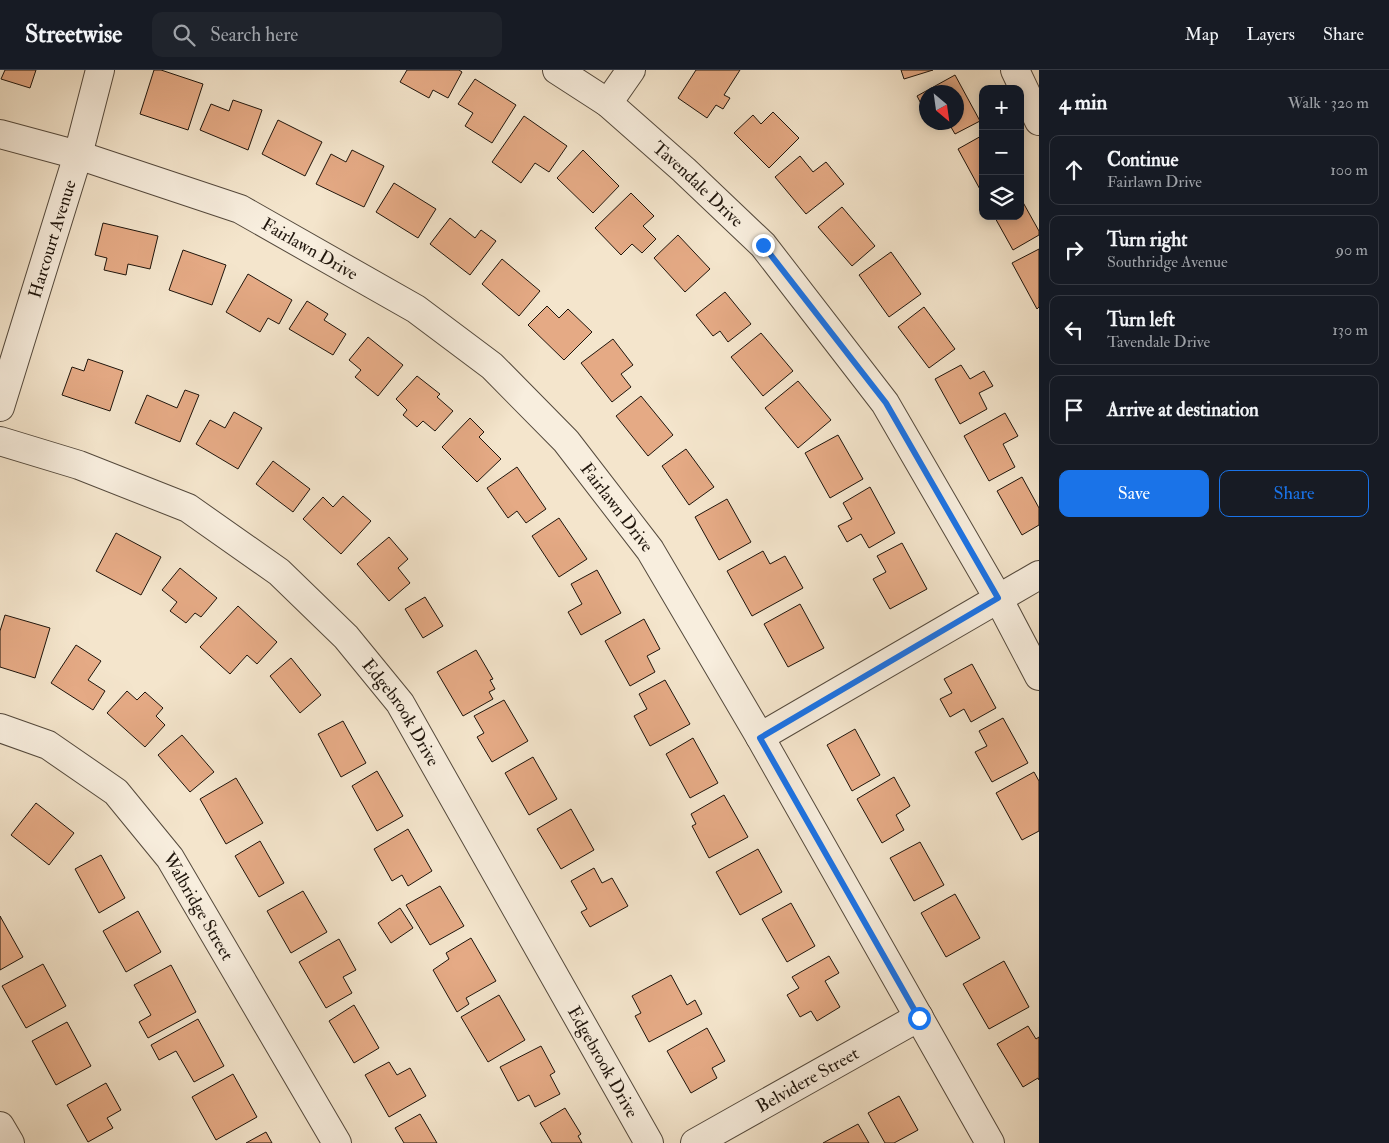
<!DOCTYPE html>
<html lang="en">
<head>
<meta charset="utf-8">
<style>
  body { margin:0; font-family:"IM FELL Double Pica",serif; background:#20242c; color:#f1f3f6 }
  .controls { position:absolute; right:15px; top:15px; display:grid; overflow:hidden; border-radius:10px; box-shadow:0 2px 12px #0003 }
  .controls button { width:45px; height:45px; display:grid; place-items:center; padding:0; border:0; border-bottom:1px solid #363941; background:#171b24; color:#f1f3f6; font:25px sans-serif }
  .compass { position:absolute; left:919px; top:15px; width:45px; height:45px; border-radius:50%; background:#171b24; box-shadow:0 2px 12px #0003; rotate:151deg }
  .stop { position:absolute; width:15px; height:15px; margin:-11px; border:4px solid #1a73e8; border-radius:50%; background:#fff }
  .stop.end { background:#1a73e8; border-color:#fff; box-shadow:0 1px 5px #0008 }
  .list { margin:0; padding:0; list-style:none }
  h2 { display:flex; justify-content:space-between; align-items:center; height:65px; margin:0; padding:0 20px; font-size:21px }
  h2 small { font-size:16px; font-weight:400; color:#9ea1a6 }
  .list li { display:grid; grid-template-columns:32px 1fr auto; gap:15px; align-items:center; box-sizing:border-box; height:70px; margin:0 10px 10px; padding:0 10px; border:1px solid #363941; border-radius:10px }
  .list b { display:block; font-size:19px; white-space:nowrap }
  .list p { margin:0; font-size:16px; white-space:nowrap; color:#9ea1a6 }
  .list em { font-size:16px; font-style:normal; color:#9ea1a6 }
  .actions { display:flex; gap:10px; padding:15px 20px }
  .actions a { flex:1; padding:11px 0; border:1px solid #1a73e8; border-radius:10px; text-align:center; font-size:18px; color:#1a73e8 }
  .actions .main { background:#1a73e8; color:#fff }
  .icon { flex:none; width:28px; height:28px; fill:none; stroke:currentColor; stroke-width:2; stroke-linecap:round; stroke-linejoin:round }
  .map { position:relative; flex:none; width:1039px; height:1073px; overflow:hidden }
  header { display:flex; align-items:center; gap:30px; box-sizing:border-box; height:70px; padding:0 25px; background:#171b24; border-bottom:1px solid #363941 }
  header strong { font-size:24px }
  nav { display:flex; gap:28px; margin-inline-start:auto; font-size:18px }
  .search { width:350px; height:45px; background:#20242c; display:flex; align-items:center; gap:12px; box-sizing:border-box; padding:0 18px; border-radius:10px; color:#9ea1a6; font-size:19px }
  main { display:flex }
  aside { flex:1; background:#171b24 }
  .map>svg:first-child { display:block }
</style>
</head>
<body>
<header>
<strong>Streetwise</strong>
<div class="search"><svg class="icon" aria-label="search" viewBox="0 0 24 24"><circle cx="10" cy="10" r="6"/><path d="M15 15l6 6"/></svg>Search here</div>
<nav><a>Map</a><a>Layers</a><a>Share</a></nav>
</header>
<main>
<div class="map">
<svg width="1039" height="1073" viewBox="0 0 1039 1073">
  <rect width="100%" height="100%" fill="#f4e5cc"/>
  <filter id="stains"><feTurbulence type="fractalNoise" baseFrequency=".004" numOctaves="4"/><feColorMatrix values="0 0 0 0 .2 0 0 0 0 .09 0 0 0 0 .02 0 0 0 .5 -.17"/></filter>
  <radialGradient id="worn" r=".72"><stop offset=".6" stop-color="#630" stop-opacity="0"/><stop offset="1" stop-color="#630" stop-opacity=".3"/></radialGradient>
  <!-- building -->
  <path fill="#e5aa85" stroke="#1f150c" d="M5 0H36L30 18 1 9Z
    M154 0H161L203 14 188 60 140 44Z
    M407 0H459L462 2 448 28 433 20 429 28 400 12Z
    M696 0H740L724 25 730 28 723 39 716 35 707 48 678 28Z
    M901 0H933L904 9Z
    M955 5 980 51 955 64 948 52H956V22H926V43L917 26Z
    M475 9 516 35 492 73 465 56 473 43 458 34Z
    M233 30 262 40 248 80 200 60 211 34 229 41Z
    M773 42 799 68 769 98 734 63 753 45 761 54Z
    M524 46 567 76 549 102 535 93 521 113 492 92Z
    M278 50 322 72 305 106 262 84Z
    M983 65V123H982L958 79Z
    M352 80 384 96 364 137 316 114 331 84 346 92Z
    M583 80 619 116 593 143 557 108Z
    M800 86 813 102 826 92 844 114 806 144 775 107Z
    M394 113 436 139 418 168 376 142Z
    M631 123 654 146 643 156 656 169 642 183 632 174 621 185 595 158Z
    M1020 127 1039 161V165L1013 180 994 146H1020Z
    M842 137 875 176 852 196 818 157Z
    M450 148 475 168 481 160 496 171 470 205 430 174Z
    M103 153 158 166 150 199 128 194 126 205 104 200 107 188 95 185Z
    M678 165 710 199 685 222 654 188Z
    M1039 179V237L1037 239 1012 193Z
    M183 180 226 195 212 235 169 220Z
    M891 182 921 224 889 247 859 205Z
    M502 189 540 221 519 246 482 214Z
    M248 204 292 230 279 254 268 248 260 262 226 242Z
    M725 222 751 254 728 272 720 261 713 266 696 245Z
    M307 231 328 244 324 250 346 264 333 285 289 259Z
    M547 236 559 248 568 239 592 262 564 290 528 255Z
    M924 237 955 279 929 298 898 257Z
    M761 263 793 301 763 326 731 287Z
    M368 267 403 295 378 326 355 307 361 300 349 290Z
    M613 269 633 295 621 304 631 317 612 332 581 293Z
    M88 289 123 301 110 341 62 325 72 297 84 301Z
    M961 295 970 309 984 301 993 316 979 323 987 339 960 354 935 309Z
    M417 306 440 324 437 327 453 341 435 361 423 351 417 357 403 345 407 340 396 329Z
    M798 311 831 350 798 378 765 338Z
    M185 320 199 325 180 372 135 353 147 325 177 338Z
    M641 326 673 365 648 386 616 346Z
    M234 342 262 358 238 399 196 374 210 350 225 358Z
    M1005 343 1018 366 1003 374 1015 397 989 411 964 366Z
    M470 348 484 362 479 367 501 389 477 412 442 377Z
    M838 365 863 409 830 428 805 383Z
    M686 379 714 417 689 435 662 396Z
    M273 391 310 419 293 442 256 414Z
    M517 397 546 439 526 453 517 441 508 448 487 418Z
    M1022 407 1039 438V455L1022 465 997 421Z
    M870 417 895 463 869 478 861 464 847 472 838 456 852 449 843 433Z
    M343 426 371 451 341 484 303 449 323 427 333 437Z
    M727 429 751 472 719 490 695 447Z
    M559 448 587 489 559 507 532 466Z
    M116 463 161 487 141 525 96 501Z
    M389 467 408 489 398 498 410 513 389 531 357 494Z
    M902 473 927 519 890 539 873 509 886 502 877 486Z
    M763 481 770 494 785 486 803 518 752 546 727 501Z
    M180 498 217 528 201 547 195 543 186 553 170 541 177 532 162 520Z
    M597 500 621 543 581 565 568 542 582 534 571 514Z
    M425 527 443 556 423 568 405 539Z
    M800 534 824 578 788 597 764 554Z
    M238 536 277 572 257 594 247 585 230 604 200 577Z
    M5 545 50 558 35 608 0 597V561Z
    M644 549 660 579 647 586 655 602 630 616 605 571Z
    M76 575 101 591 88 610 105 621 93 640 51 613Z
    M476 580 493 609 490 610 495 619 489 622 493 629 463 646 437 602Z
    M291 588 321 625 300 643 270 606Z
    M972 594 996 638 971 652 964 639 950 647 940 629 952 623 944 609Z
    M665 610 690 654 650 676 634 646 647 639 639 624Z
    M127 621 137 630 145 622 163 638 156 646 165 655 145 677 107 643Z
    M504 630 528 671 492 692 477 667 484 663 474 646Z
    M1003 648 1028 693 992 712 975 682 987 676 979 661Z
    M343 651 366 693 341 707 318 664Z
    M855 659 880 705 852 721 827 675Z
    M182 665 214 702 190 722 158 685Z
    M693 668 718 713 690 728 666 684Z
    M533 687 557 729 529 745 505 703Z
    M377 701 403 746 377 761 352 716Z
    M1034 702 1039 711V761L1022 770 996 723Z
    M894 707 910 736 896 745 904 760 882 773 857 729Z
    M236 708 263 753 226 774 200 729Z
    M724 725 748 767 709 788 692 756 696 754 691 744Z
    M36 733 74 763 49 795 11 765Z
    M571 739 594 780 561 799 537 759Z
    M408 759 432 801 408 816 402 805 392 811 374 779Z
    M260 771 284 813 259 827 235 786Z
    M920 772 944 815 914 831 890 788Z
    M758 779 782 822 740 845 716 802Z
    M101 785 125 828 99 843 75 799Z
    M594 798 602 813 612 808 628 836 590 857 581 842 587 839 571 811Z
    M440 816 464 856 430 875 406 835Z
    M303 821 327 862 291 883 267 841Z
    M955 824 980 868 946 887 921 843Z
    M791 833 815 876 787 892 762 849Z
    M400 838 413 858 391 873 378 853Z
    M138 841 161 882 126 902 103 861Z
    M0 846 23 887 0 900Z
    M471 868 496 911 466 928 469 934 457 942 433 900 449 889 446 883Z
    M339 869 356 900 343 907 352 923 326 938 299 892Z
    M829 886 839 903 825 911 840 937 817 951 811 941 800 947 787 925 799 918 792 907Z
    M1004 891 1029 937 989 959 963 914Z
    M43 894 66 936 26 958 2 916Z
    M171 895 196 942 148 968 139 952 151 945 134 915Z
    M671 905 687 935 695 930 702 944 649 972 635 946 641 943 632 926Z
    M499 925 525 970 488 992 461 947Z
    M354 935 379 978 354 993 329 951Z
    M198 949 224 996 194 1012 176 981 159 990 151 975Z
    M67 952 91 996 56 1015 32 971Z
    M1028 956 1036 969 1039 967V1010L1038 1008 1023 1017 997 974Z
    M707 958 725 991 712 998 717 1008 691 1023 667 981Z
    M541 976 555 1002 550 1005 560 1024 535 1037 529 1025 518 1031 500 997Z
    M389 992 397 1005 410 998 426 1026 389 1047 365 1005Z
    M233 1004 257 1047 216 1070 192 1027Z
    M106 1013 121 1040 107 1048 113 1058 88 1072 67 1035Z
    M899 1026 918 1060 894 1073H885L868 1043Z
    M565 1038 581 1064 578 1066 582 1073H552L540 1053Z
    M420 1044 437 1073H404L395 1058Z
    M858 1054 869 1073H823Z
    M266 1062 272 1073H246Z"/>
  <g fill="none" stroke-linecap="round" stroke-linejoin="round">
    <!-- minor casing -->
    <g stroke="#54493c" stroke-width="30">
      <g id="minor">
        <path id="s1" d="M557 0 608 33 684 100 763 175 885 333 998 528 1039 606"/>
        <path d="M1015 0 1039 51"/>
        <path d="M608 33 631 0"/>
        <path id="s2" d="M0 64 78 85 240 139 416 239 492 296 566 371 650 480 760 667 990 1073"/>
        <path id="s3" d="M0 337 78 85 100 0"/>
        <path id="s4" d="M0 371 79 395 188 438 279 502 346 567 400 633 649 1073"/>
        <path id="s5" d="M0 658 48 675 116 722 170 788 337 1073"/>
        <path d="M760 667 1039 505"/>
        <path d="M0 1056 10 1073"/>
        <path id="s6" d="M695 1073 919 947"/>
      </g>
    </g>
    <!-- minor -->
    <use href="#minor" stroke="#f8eede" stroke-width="28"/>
  </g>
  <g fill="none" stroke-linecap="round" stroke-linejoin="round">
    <!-- route -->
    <path stroke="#1a73e8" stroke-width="6" d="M763 175 886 333 998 528 760 668 919 948"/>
  </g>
  <g text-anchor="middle" stroke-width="4" stroke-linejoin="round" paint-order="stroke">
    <!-- street labels -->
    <g font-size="18" fill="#1f150c" stroke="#f8eede">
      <text dy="6" stroke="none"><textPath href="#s1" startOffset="182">Tavendale Drive</textPath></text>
      <text dy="6" stroke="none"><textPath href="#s3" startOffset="176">Harcourt Avenue</textPath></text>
      <text dy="6" stroke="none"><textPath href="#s2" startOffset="332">Fairlawn Drive</textPath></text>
      <text dy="6" stroke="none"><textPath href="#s2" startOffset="738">Fairlawn Drive</textPath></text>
      <text dy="6" stroke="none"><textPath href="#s4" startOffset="498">Edgebrook Drive</textPath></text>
      <text dy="6" stroke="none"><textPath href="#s5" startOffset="275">Walbridge Street</textPath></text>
      <text dy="6" stroke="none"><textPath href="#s4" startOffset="902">Edgebrook Drive</textPath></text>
      <text dy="6" stroke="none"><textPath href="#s6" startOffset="129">Belvidere Street</textPath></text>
    </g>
  </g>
  <rect width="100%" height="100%" filter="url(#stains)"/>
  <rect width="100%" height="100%" fill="url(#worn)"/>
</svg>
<div class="controls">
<button>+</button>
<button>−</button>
<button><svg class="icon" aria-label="layers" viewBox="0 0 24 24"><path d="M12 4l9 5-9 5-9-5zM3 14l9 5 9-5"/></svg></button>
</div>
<svg class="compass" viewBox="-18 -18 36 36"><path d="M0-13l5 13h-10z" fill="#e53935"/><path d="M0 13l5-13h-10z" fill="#9ea1a6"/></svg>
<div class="stop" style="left:919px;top:948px"></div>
<div class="stop end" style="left:763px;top:175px"></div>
</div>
<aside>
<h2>4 min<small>Walk · 320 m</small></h2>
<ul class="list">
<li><svg class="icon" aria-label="ahead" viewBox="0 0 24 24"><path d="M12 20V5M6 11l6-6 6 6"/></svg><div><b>Continue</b><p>Fairlawn Drive</p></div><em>100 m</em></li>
<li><svg class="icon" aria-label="right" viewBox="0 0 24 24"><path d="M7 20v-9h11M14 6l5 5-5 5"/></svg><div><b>Turn right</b><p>Southridge Avenue</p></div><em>90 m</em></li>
<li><svg class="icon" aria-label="left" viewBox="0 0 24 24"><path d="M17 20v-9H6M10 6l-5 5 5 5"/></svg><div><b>Turn left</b><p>Tavendale Drive</p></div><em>130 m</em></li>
<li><svg class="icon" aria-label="arrive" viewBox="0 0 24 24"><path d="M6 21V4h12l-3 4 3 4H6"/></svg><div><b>Arrive at destination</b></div></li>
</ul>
<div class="actions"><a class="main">Save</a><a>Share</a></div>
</aside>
</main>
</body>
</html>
